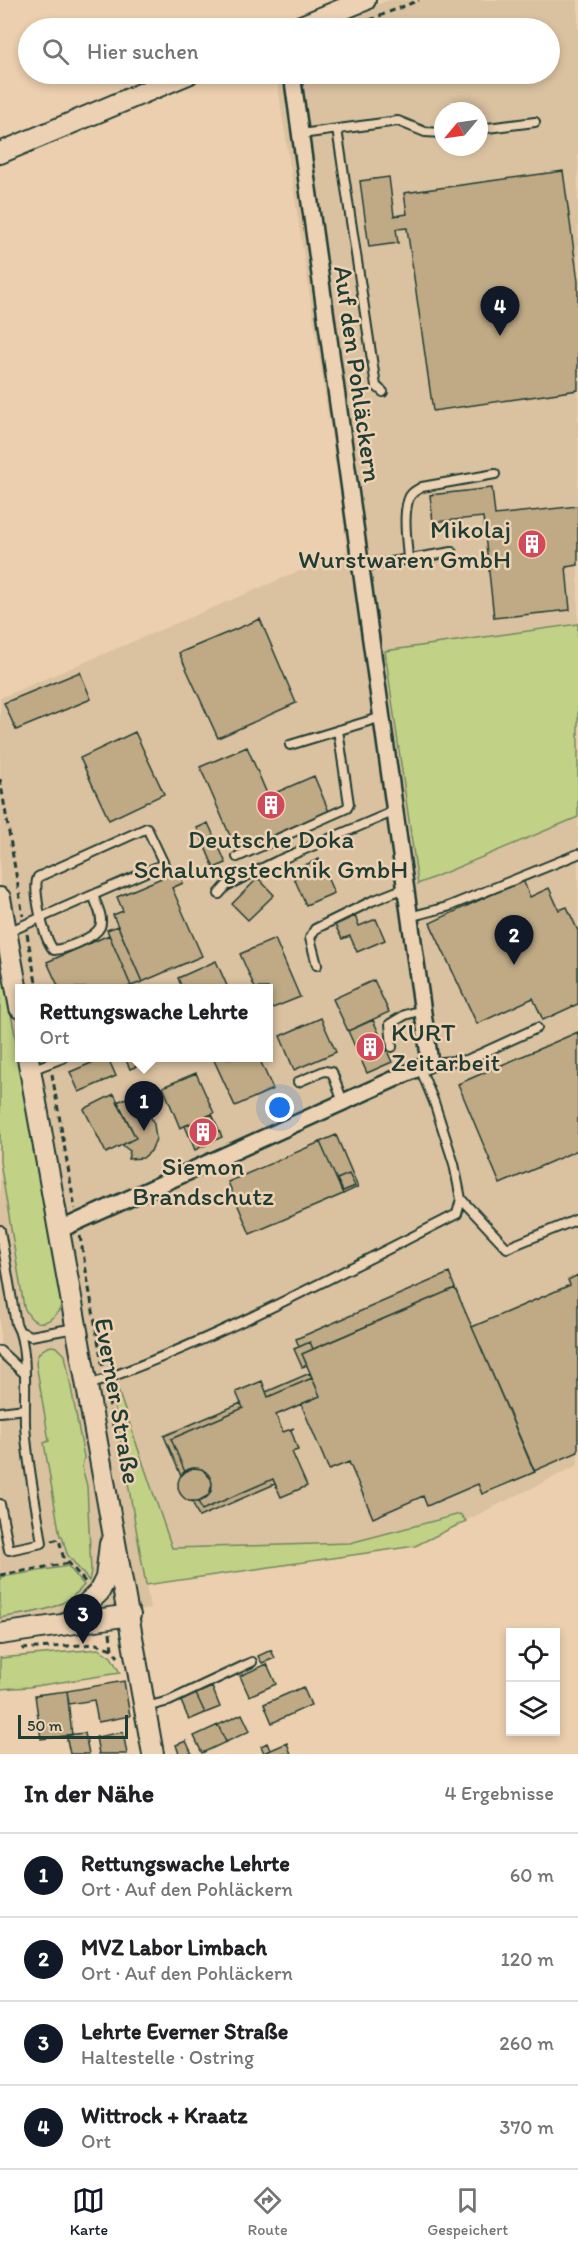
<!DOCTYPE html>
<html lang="de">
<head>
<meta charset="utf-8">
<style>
  body { margin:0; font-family:Itim,sans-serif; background:#f6f6f6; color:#202124 }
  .controls { position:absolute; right:18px; bottom:18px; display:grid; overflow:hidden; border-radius:0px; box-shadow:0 3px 9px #0003 }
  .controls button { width:54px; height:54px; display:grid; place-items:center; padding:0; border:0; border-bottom:2px solid #e0e0e0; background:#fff; color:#202124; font:30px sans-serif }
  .compass { position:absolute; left:434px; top:102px; width:54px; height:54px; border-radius:50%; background:#fff; box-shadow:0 3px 9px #0003; rotate:241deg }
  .scale { position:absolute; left:18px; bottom:15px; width:110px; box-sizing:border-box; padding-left:6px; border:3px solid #1f3d34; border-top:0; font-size:16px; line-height:21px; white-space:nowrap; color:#1f3d34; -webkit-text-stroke:4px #ecd1b3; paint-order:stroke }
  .you { position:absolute; left:280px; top:1108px; width:21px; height:21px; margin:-15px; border:4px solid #fff; border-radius:50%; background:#1a73e8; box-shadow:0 0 0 9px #1a73e833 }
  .badge { display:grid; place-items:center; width:39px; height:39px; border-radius:50%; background:#111827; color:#fff; font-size:20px; font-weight:700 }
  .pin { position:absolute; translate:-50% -50px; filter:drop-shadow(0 2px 3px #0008) }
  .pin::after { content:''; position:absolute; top:32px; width:21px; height:18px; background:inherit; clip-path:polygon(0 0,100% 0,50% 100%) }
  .popup { position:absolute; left:15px; top:984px; width:258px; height:78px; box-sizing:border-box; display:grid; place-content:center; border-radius:0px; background:#fff; filter:drop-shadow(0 2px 4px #0005); font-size:20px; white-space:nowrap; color:#757577 }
  .popup b { font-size:22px; color:#202124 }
  .popup::after { content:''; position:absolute; left:50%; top:100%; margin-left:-12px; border:12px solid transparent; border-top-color:#fff }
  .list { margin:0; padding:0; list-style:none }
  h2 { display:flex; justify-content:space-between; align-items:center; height:78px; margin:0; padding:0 24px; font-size:26px }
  h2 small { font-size:20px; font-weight:400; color:#757577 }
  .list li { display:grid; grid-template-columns:39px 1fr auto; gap:18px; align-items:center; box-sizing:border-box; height:84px; padding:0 24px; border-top:2px solid #e0e0e0 }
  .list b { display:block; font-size:22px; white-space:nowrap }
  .list p { margin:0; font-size:20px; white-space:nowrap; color:#757577 }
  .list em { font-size:20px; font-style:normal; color:#757577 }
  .icon { flex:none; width:33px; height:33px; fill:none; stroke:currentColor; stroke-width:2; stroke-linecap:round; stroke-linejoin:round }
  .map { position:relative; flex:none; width:578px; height:1754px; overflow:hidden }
  .search { position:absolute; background:#fff; box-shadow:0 3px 9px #0003; left:18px; right:18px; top:18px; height:66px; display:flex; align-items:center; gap:15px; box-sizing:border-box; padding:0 21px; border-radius:33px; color:#757577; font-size:22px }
  .sheet { height:414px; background:#fff }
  nav { display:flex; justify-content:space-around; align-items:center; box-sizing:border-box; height:84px; border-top:2px solid #e0e0e0; background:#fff; font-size:16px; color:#757577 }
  nav a { display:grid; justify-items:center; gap:3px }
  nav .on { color:#111827 }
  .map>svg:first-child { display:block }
</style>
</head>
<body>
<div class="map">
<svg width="578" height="1754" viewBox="0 0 578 1754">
  <rect width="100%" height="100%" fill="#ebcfae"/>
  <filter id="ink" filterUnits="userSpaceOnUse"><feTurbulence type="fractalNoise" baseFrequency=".0167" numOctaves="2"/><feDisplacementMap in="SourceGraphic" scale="12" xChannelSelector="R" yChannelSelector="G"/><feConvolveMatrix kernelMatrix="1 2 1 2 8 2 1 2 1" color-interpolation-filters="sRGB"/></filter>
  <g filter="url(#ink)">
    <!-- built -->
    <path fill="#dac1a0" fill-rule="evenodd" d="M390 0H578V624L386 651 418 884 578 817V1465L415 1546 146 1585 150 1609 0 1638V698L347 551 340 493 276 74H550V28H311ZM443 111H479V147H443ZM20 988H268V1058H20Z"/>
    <!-- green -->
    <path fill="#c1d287" stroke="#70885e" stroke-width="1.5" d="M578 624V817L418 884 385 651Z
      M0 975 5 981 64 1300C56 1321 36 1334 24 1307L0 1162Z
      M51 1346 57 1347 65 1355 84 1457 82 1467 87 1486 91 1571 89 1581 67 1554 62 1536H60L44 1443 49 1441 36 1363C37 1353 42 1349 51 1346Z
      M118 1390 172 1548 350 1543 460 1514 466 1521 415 1546 146 1585 112 1392Z
      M68 1566 84 1585C63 1612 32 1612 0 1618V1582L2 1577Z
      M99 1649 111 1657 120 1673 29 1687 0 1689V1658Z"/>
    <!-- building -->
    <path fill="#bfaa85" stroke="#1f3d34" stroke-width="1.5" d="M563 171 578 281V390L433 411 407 228 396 229 398 243 369 247 360 181 389 177 394 216 407 214 404 193Z
      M492 488 495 515 578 506V565L566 567 570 610 494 618 483 517 433 522 430 495Z
      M260 619 296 703 218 738 179 653Z
      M80 672 91 699 16 730 4 703Z
      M135 732 164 794 109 820 80 758Z
      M247 747 268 796 314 776 330 814 238 854 200 767Z
      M208 823 226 863 214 868 197 828Z
      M319 859 334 893 306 905 291 871Z
      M178 871 183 883 172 888 202 956 142 982 113 915 123 911 117 897Z
      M258 878 274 895 248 920 232 904Z
      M523 880 530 897 549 888 559 910 567 907 578 931V1004L543 1020 533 998 477 1024 430 923Z
      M355 916 359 926 376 919 385 940 357 952 350 936 342 939 335 925Z
      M118 926 142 982 131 986 107 930Z
      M109 935 131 986 125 988H59L47 962Z
      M275 939 300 997 268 1010V988H255L240 954Z
      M216 961 228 988H182L178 978Z
      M374 980 389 1012 348 1031 333 999Z
      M321 1018 336 1052 294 1070 280 1036Z
      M373 1020 392 1062 367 1073 348 1031Z
      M578 1032V1150L500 1184 458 1084Z
      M103 1058H108L116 1076 79 1092 70 1072Z
      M125 1058H157L130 1069Z
      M213 1058H259L273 1089 235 1106Z
      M196 1073 214 1113 180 1128 163 1087Z
      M139 1093 154 1124 156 1139 151 1151 143 1158 128 1159 130 1151 122 1145 136 1138 117 1102Z
      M114 1094 136 1138 106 1153 84 1109Z
      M212 1114 222 1137 195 1150 185 1126Z
      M336 1135 358 1187 343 1194 320 1142Z
      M320 1142 343 1194 250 1234 228 1182Z
      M349 1174 355 1186 343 1191 337 1179Z
      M449 1273 455 1288 313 1349 310 1342 299 1347 296 1339Z
      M578 1275V1452L534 1471 472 1327 570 1285 568 1280Z
      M455 1288 535 1472 482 1494 478 1484 427 1506 423 1496 373 1518 349 1462 329 1470 301 1404 320 1396 302 1354Z
      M310 1342 313 1349 302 1354 307 1365 302 1367 294 1349Z
      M310 1373 312 1378 268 1397 266 1392Z
      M312 1378 320 1396 276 1415 283 1432 294 1428 291 1430 298 1450 292 1452 307 1486 281 1497 273 1479 202 1510 198 1501 209 1495 212 1484 211 1479 202 1469 193 1468 185 1472 171 1439 243 1408 236 1392 262 1381 268 1397Z
      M241 1403 243 1408 171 1439 185 1472 181 1476 164 1436Z
      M178 1485a17 17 0 1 1 34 0a17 17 0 1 1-34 0Z
      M273 1479 275 1484 199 1517 192 1501H198L202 1510Z
      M271 1650 275 1658 262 1663 258 1656Z
      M267 1664 276 1684 249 1696 240 1676Z
      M124 1681 130 1716 98 1722 94 1700 69 1704 67 1691Z
      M212 1687 220 1707 205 1713 196 1694Z
      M303 1687 311 1705 272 1723 264 1704Z
      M67 1691 72 1735 41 1739 35 1695Z
      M196 1694 205 1713 189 1720 181 1701Z
      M242 1714 250 1731 226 1742 218 1725Z
      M218 1725 226 1742 202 1753 194 1736Z
      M123 1732 127 1754H99L96 1737Z
      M85 1733 89 1754H70L66 1735Z
      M186 1741 192 1754H179L176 1745Z
      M267 1743 270 1750 264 1753 261 1746Z
      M287 1743 291 1754H264V1753Z"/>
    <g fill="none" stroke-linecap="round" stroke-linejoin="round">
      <!-- service casing -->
      <g stroke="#1f3d34" stroke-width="12">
        <path id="service" d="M337 129 376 386 383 392
          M479 129 535 122
          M301 134 398 121 425 132 443 133
          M408 559C407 542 402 511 410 496 413 491 417 490 422 487L495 474
          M361 567 452 552
          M290 745 382 717
          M237 857 347 808 349 804 338 730
          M219 894 226 886 277 861 395 811
          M409 917 447 907 578 854
          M8 932C60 909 112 887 164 864L147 828 38 877C32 889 44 941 54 950 65 949 95 938 100 927 104 917 96 904 93 895
          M317 965 310 938 315 929 372 901 405 888
          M392 1047 390 1024 405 1015 422 1010
          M430 1063 467 1060 537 1028
          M31 1070 63 1058
          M298 1082 324 1071 332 1072 343 1102
          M461 1199 507 1248 578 1219
          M0 1230 16 1324C29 1345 24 1398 25 1424 27 1464 36 1504 42 1543L9 1550 0 1504
          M21 1332 31 1336 75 1328
          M0 1351 24 1373
          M89 1385C216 1340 336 1275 457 1214L461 1199 454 1164 434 1102 420 1068
          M0 1412 25 1409
          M146 1707 169 1701 252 1662"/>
      </g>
      <!-- minor casing -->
      <g stroke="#1f3d34" stroke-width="20">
        <path id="minor" d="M59 1230 430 1063 292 74"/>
      </g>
      <!-- tertiary casing -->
      <g stroke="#1f3d34" stroke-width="24">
        <path id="tertiary" d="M296 28 365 0
          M0 153 188 74
          M0 898 20 1008
          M28 1058 153 1754
          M66 1624 99 1592 106 1578 110 1544
          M0 1634 130 1615"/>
      </g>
      <!-- path -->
      <path stroke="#1f3d34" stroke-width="3" stroke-dasharray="6 4.5" stroke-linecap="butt" d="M350 28 419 0
        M0 779 23 916
        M27 934 37 988
        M52 1074 75 1209
        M80 1236 103 1369
        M107 1390 114 1431
        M52 1541 59 1539 63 1556 86 1583
        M0 1575 69 1563
        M110 1633 112 1649 118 1657
        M22 1649 96 1644 112 1649"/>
      <!-- service -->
      <use href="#service" stroke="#ecd1b3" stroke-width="8"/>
      <!-- minor -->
      <use href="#minor" stroke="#ecd1b3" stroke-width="15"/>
      <!-- tertiary -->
      <use href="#tertiary" stroke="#ecd1b3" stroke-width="20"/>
    </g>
  </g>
  <!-- icons -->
  <defs>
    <g id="building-disc" transform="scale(1.5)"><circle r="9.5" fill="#d1495b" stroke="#ecd1b3"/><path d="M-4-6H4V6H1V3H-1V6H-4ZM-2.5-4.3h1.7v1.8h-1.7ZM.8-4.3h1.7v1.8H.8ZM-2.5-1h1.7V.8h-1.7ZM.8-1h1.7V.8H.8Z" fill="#fff"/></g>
  </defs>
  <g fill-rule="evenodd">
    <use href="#building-disc" x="532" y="544"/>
    <use href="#building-disc" x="271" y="805"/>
    <use href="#building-disc" x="370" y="1047"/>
    <use href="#building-disc" x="203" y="1132"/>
  </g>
  <g text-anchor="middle" stroke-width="5" stroke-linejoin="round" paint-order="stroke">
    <!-- street labels -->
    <g font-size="26" fill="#1f3d34" stroke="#ecd1b3">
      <text transform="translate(358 374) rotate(82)" y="9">Auf den Pohläckern</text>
      <text transform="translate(118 1401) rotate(80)" y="9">Everner Straße</text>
    </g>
    <!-- poi labels -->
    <g font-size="26" fill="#1f3d34" stroke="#ecd1b3">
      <text x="511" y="538" text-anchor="end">Mikolaj<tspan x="511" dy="30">Wurstwaren GmbH</tspan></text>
      <text x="271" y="848">Deutsche Doka<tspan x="271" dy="30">Schalungstechnik GmbH</tspan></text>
      <text x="391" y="1041" text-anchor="start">KURT<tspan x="391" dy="30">Zeitarbeit</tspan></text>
      <text x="203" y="1175">Siemon<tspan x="203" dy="30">Brandschutz</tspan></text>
    </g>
  </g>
</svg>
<div class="controls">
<button><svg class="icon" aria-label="locate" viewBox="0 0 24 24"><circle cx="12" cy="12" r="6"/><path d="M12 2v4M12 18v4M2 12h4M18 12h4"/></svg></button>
<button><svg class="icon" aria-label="layers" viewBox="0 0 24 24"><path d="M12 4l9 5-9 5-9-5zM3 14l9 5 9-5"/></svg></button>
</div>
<svg class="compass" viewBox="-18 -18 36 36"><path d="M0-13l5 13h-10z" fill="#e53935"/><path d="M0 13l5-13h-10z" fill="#757577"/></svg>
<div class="scale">50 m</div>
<div class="you"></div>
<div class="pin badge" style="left:144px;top:1131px">1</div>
<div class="popup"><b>Rettungswache Lehrte</b>Ort</div>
<div class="pin badge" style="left:514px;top:965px">2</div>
<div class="pin badge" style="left:83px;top:1644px">3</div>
<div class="pin badge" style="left:500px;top:336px">4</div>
<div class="search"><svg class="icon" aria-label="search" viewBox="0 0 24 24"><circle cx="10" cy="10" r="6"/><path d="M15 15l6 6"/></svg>Hier suchen</div>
</div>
<section class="sheet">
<h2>In der Nähe<small>4 Ergebnisse</small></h2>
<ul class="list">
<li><span class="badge">1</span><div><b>Rettungswache Lehrte</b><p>Ort · Auf den Pohläckern</p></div><em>60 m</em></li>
<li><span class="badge">2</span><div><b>MVZ Labor Limbach</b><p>Ort · Auf den Pohläckern</p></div><em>120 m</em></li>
<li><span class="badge">3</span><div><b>Lehrte Everner Straße</b><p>Haltestelle · Ostring</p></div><em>260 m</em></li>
<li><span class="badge">4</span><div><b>Wittrock + Kraatz</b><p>Ort</p></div><em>370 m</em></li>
</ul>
</section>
<nav>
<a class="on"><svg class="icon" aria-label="map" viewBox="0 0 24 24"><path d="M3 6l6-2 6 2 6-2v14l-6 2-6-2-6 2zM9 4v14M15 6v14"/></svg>Karte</a>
<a><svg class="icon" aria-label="directions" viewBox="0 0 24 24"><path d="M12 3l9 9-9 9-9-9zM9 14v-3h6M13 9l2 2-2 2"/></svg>Route</a>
<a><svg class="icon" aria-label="saved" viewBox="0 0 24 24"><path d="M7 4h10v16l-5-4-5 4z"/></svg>Gespeichert</a>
</nav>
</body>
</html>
